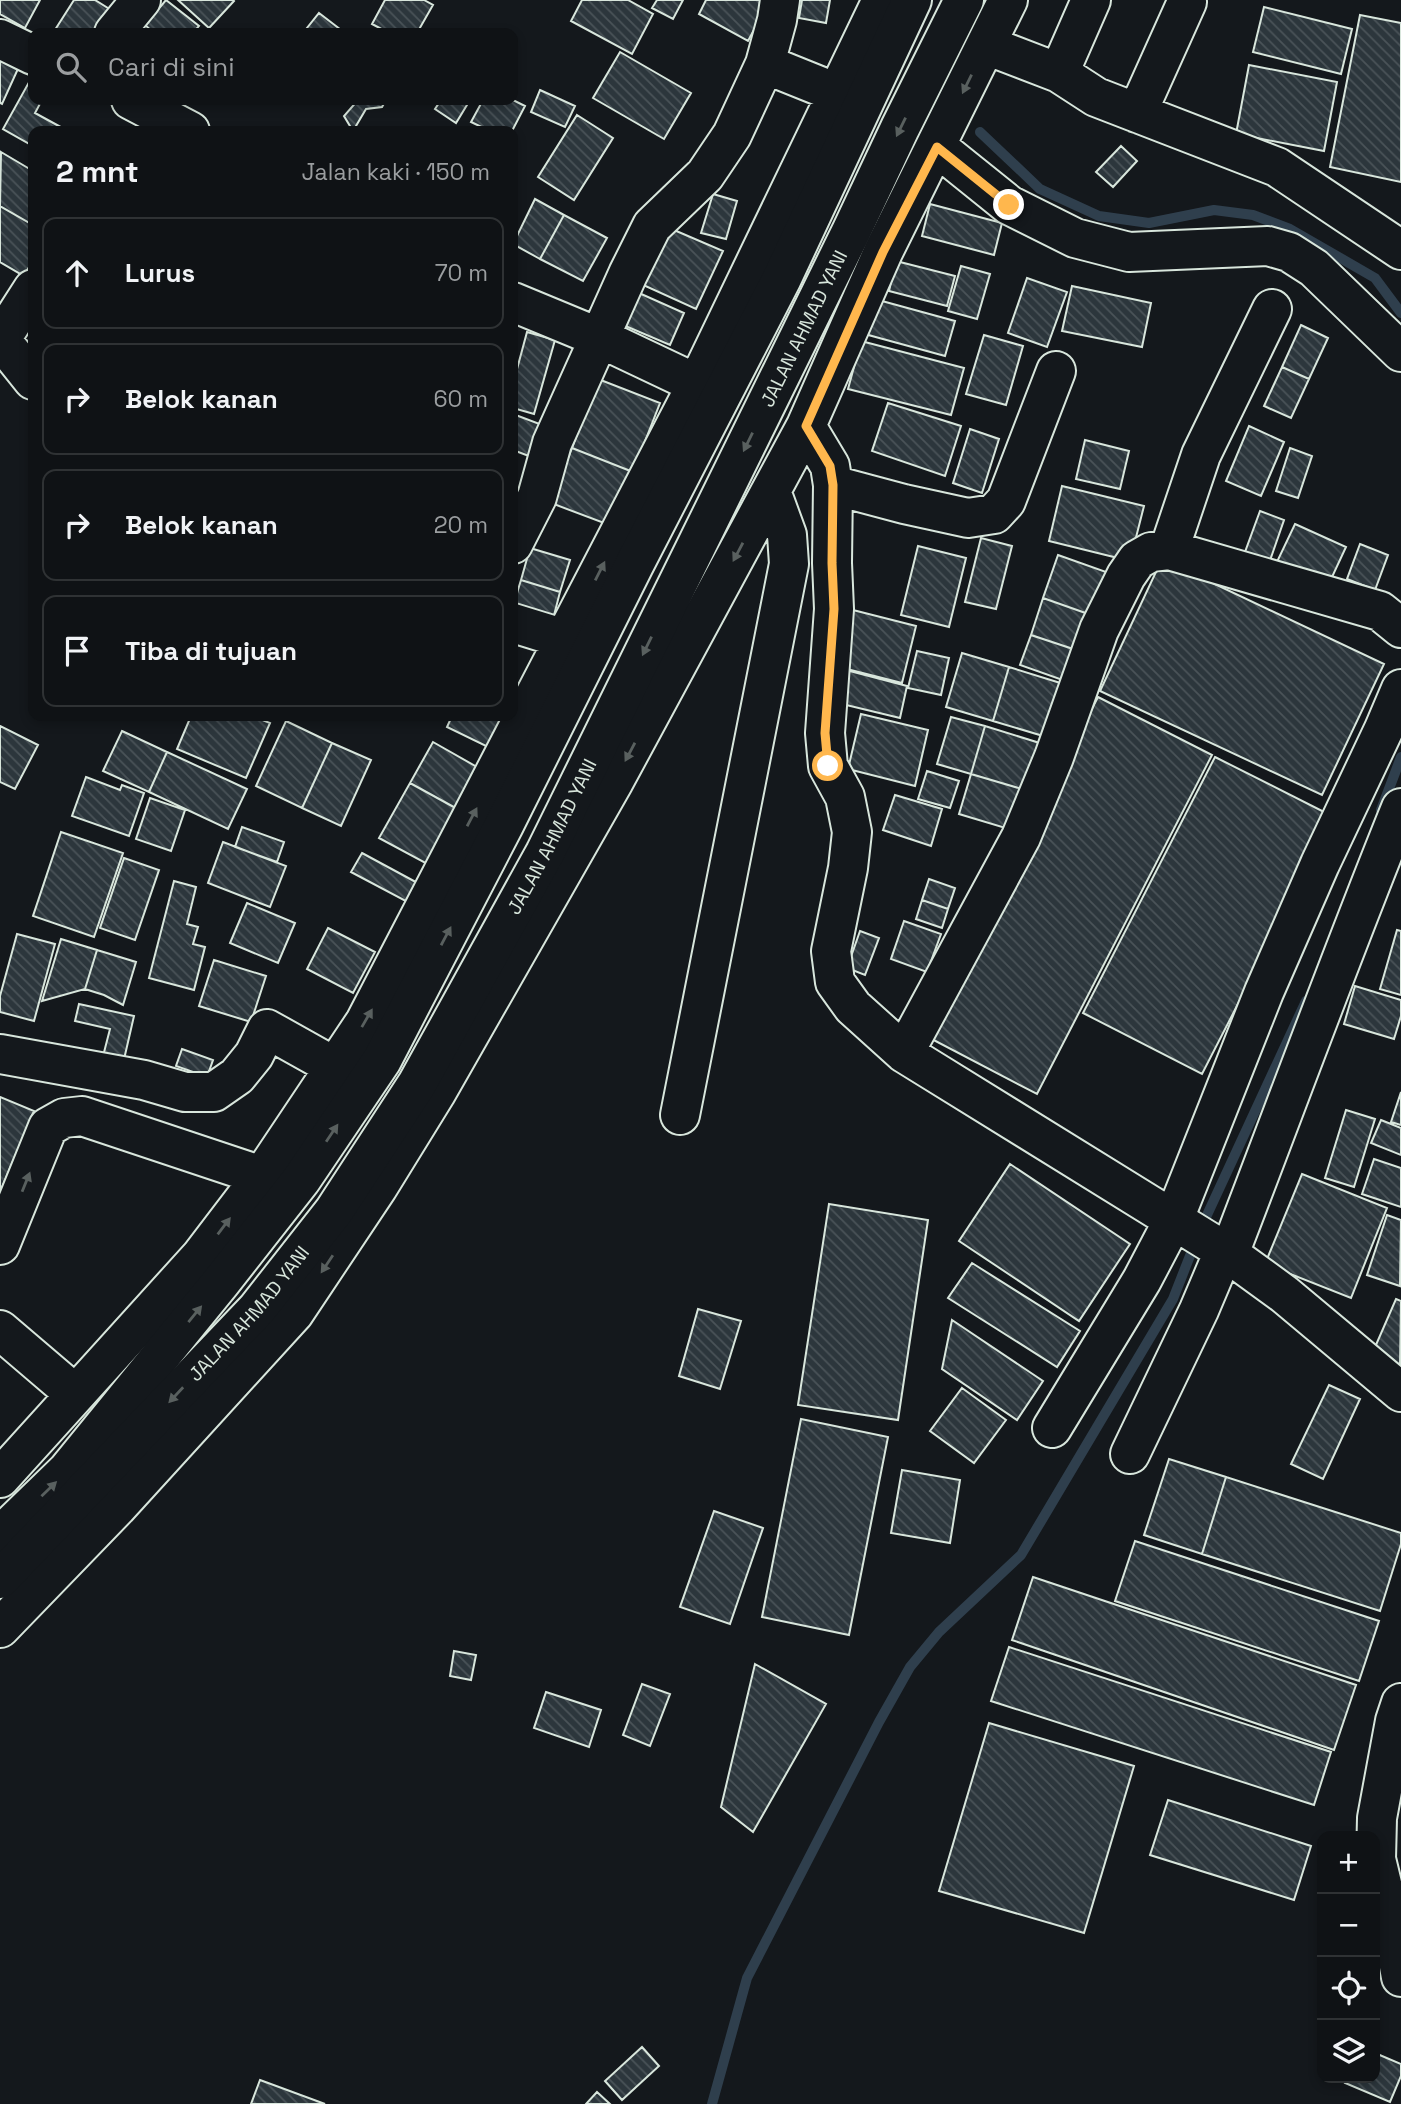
<!DOCTYPE html>
<html lang="id">
<head>
<meta charset="utf-8">
<style>
  body { margin:0; font-family:"Space Grotesk",sans-serif; background:#1d2022; color:#f1f3f6 }
  .controls { position:absolute; right:21px; bottom:21px; display:grid; overflow:hidden; border-radius:14px; box-shadow:0 4px 10px #0003 }
  .controls button { width:63px; height:63px; display:grid; place-items:center; padding:0; border:0; border-bottom:2px solid #2f3234; background:#0f1215; color:#f1f3f6; font:35px sans-serif }
  .stop { position:absolute; width:21px; height:21px; margin:-16px; border:5px solid #ffb74d; border-radius:50%; background:#fff }
  .stop.end { background:#ffb74d; border-color:#fff; box-shadow:0 2px 7px #0008 }
  .list { margin:0; padding:0; list-style:none }
  h2 { display:flex; justify-content:space-between; align-items:center; height:91px; margin:0; padding:0 28px; font-size:30px }
  h2 small { font-size:23px; font-weight:400; color:#9b9ea0 }
  .list li { display:grid; grid-template-columns:46px 1fr auto; gap:21px; align-items:center; box-sizing:border-box; height:112px; margin:0 14px 14px; padding:0 14px; border:2px solid #2f3234; border-radius:14px }
  .list b { display:block; font-size:26px; white-space:nowrap }
  .list em { font-size:23px; font-style:normal; color:#9b9ea0 }
  .icon { flex:none; width:38px; height:38px; fill:none; stroke:currentColor; stroke-width:2; stroke-linecap:round; stroke-linejoin:round }
  .map { position:relative; flex:none; width:1401px; height:2104px; overflow:hidden }
  .search { position:absolute; background:#0f1215; box-shadow:0 4px 10px #0003; left:28px; top:28px; width:490px; height:77px; display:flex; align-items:center; gap:18px; box-sizing:border-box; padding:0 24px; border-radius:14px; color:#9b9ea0; font-size:26px }
  .panel { position:absolute; background:#0f1215; box-shadow:0 4px 10px #0003; left:28px; top:126px; width:490px; height:595px; border-radius:14px }
  .map>svg:first-child { display:block }
</style>
</head>
<body>
<div class="map">
<svg width="1401" height="2104" viewBox="0 0 1401 2104">
  <defs>
    <pattern id="building-back-hatch" width="6" height="6" patternUnits="userSpaceOnUse" patternTransform="scale(1.75)"><rect width="6" height="6" fill="#2c363c"/><path d="M-1 5l2 2M0 0l6 6M5-1l2 2" fill="none" stroke="#4a5358"/></pattern>
  </defs>
  <rect width="100%" height="100%" fill="#14181c"/>
  <g fill="none" stroke-linecap="round" stroke-linejoin="round">
    <!-- stream -->
    <path stroke="#2f3f4d" stroke-width="10" d="M980 132 1040 189 1099 216 1149 223 1214 210 1253 215 1290 229 1375 278 1401 313
      M1381 810 1401 757
      M1201 1228 1306 1001
      M712 2104 747 1978 879 1722 910 1667 939 1632 1021 1555 1173 1299 1195 1243"/>
  </g>
  <!-- building -->
  <path fill="url(#building-back-hatch)" stroke="#d8e6dc" stroke-width="2" d="M0 0H40L25 28 0 14Z
    M74 0H95L119 15 107 33H53Z
    M166 0 199 26 193 33H154L145 25Z
    M178 0H233L234 1 209 28Z
    M385 0H424L433 5 417 33H389L372 24Z
    M582 0H628L653 14 632 54 571 21Z
    M657 0H683L673 19 652 8Z
    M706 0H770L748 41 699 14Z
    M802 0H830L826 23 799 18Z
    M1264 7 1352 29 1341 74 1253 52Z
    M319 13 345 33H303Z
    M1360 15 1401 23V182L1330 167Z
    M0 51 22 60 2 104 0 103Z
    M620 52 691 93 664 139 593 98Z
    M1249 65 1337 82 1324 151 1236 134Z
    M33 75V100H42L35 113 68 131H33V146L3 129Z
    M540 90 575 106 565 127 531 112Z
    M358 100H386L382 107 366 109 353 131 344 116Z
    M441 100H470L456 123 435 109Z
    M483 100H513L525 106 512 131H490L471 122Z
    M577 115 613 138 574 200 538 177Z
    M1121 146 1137 161 1113 187 1096 172Z
    M1 152 33 171V225L0 206Z
    M713 194 737 201 726 239 701 233Z
    M535 199 564 215 540 259 513 244Z
    M930 204 1002 223 994 255 922 236Z
    M0 206 33 225V260L24 276 0 262Z
    M564 215 607 238 583 281 540 259Z
    M667 227 723 251 696 309 641 284Z
    M896 261 955 276 947 306 889 291Z
    M961 266 990 274 977 319 948 311Z
    M1027 278 1067 292 1047 347 1008 333Z
    M1072 286 1151 303 1142 347 1062 331Z
    M630 289 684 313 670 345 616 322Z
    M871 298 955 321 945 356 861 333Z
    M1301 325 1328 338 1309 379 1282 367Z
    M527 332 555 340 534 414 513 408V384Z
    M984 335 1023 346 1006 405 966 394Z
    M861 341 964 368 951 415 848 389Z
    M1282 367 1309 379 1291 418 1264 406Z
    M598 379 660 403 633 472 572 448Z
    M888 403 961 426 945 476 872 451Z
    M513 414 545 426 534 458 513 450Z
    M1249 426 1284 442 1261 496 1226 481Z
    M970 429 999 439 982 493 953 483Z
    M1085 440 1129 451 1120 489 1076 479Z
    M572 448 633 472 612 526 551 503Z
    M1290 448 1312 456 1298 498 1276 491Z
    M1062 486 1144 506 1130 561 1049 541Z
    M1260 511 1284 520 1266 572 1241 563Z
    M1295 524 1346 547 1326 590 1275 566Z
    M981 538 1012 546 996 609 965 602Z
    M1360 544 1388 555 1375 590 1347 579Z
    M918 546 966 558 949 627 901 615Z
    M530 548 570 560 560 592 521 580Z
    M1058 555 1109 573 1094 616 1043 598Z
    M1162 559 1384 664 1322 795 1100 691Z
    M521 580 560 592 551 627 513 606Z
    M1043 598 1094 616 1082 652 1031 635Z
    M849 609 916 626 902 683 835 666Z
    M1031 635 1082 652 1071 683 1020 665Z
    M917 651 949 658 941 695 908 688Z
    M962 653 1009 667 993 721 946 707Z
    M1009 667 1070 686 1053 739 993 721Z
    M846 670 907 686 900 718 838 703Z
    M1098 697 1212 755 1037 1094 924 1035Z
    M861 714 928 730 915 786 848 769Z
    M191 716H252L270 723 246 778 177 749Z
    M452 716H505L490 748 447 727Z
    M951 717 985 726 971 774 937 764Z
    M286 721 332 743 302 808 256 786Z
    M0 726 38 745 15 789 0 782Z
    M985 726 1046 745 1032 792 971 774Z
    M122 731 167 752 149 792 103 771Z
    M433 742 484 771 461 811 410 783Z
    M332 743 371 760 341 826 302 808Z
    M167 752 247 789 228 829 149 792Z
    M1215 757 1334 817 1202 1074 1083 1013Z
    M927 771 959 781 950 808 918 799Z
    M971 774 1032 792 1019 832 959 814Z
    M86 777 120 790 122 785 144 793 129 836 72 816Z
    M410 783 461 811 431 866 379 838Z
    M895 795 942 809 931 846 883 830Z
    M150 798 185 810 171 851 136 839Z
    M242 827 284 842 277 862 235 847Z
    M61 832 123 853 94 937 33 916Z
    M223 842 286 866 270 907 208 883Z
    M362 853 425 887 415 906 351 872Z
    M124 858 159 870 135 940 100 928Z
    M929 879 955 888 948 909 922 900Z
    M174 881 196 887 187 924 198 927 193 944 205 947 194 990 149 978Z
    M922 900 948 909 942 928 916 919Z
    M247 903 295 923 278 963 230 943Z
    M904 921 941 934 927 972 891 959Z
    M328 928 375 952 353 993 307 969Z
    M1397 930 1401 931V995L1380 989Z
    M860 931 879 938 865 975 847 968Z
    M17 934 55 944 34 1021 0 1012V996Z
    M61 939 97 950 85 989 42 1001Z
    M97 950 136 962 123 1005 104 995 85 989Z
    M214 960 266 976 251 1022 199 1006Z
    M1355 986 1401 1000V1016L1394 1039 1344 1024Z
    M79 1004 134 1016 122 1068 101 1064 110 1029 75 1021Z
    M182 1049 213 1060 207 1077 176 1066Z
    M1401 1092V1125L1391 1122Z
    M0 1097 34 1111 0 1192Z
    M1346 1110 1375 1119 1354 1187 1325 1178Z
    M1381 1120 1401 1128V1155L1371 1143Z
    M1374 1159 1401 1168V1207L1362 1194Z
    M1010 1164 1130 1244 1079 1321 959 1241Z
    M1302 1174 1387 1208 1351 1298 1265 1264Z
    M829 1204 928 1220 898 1420 798 1405Z
    M1387 1215 1401 1220 1400 1286 1367 1275Z
    M972 1263 1080 1331 1057 1367 948 1298Z
    M1396 1299 1401 1301 1400 1366 1372 1354Z
    M698 1309 741 1321 720 1389 679 1376Z
    M952 1320 1043 1381 1017 1420 942 1369Z
    M1329 1385 1360 1399 1323 1479 1291 1464Z
    M962 1388 1006 1420 974 1463 930 1431Z
    M801 1419 888 1437 849 1635 762 1617Z
    M1169 1459 1226 1477 1202 1554 1144 1535Z
    M902 1470 960 1480 950 1543 891 1533Z
    M1226 1477 1401 1533V1544L1380 1611 1202 1554Z
    M714 1511 763 1528 730 1624 680 1607Z
    M1135 1541 1379 1621 1359 1681 1115 1601Z
    M1033 1577 1356 1685 1334 1750 1012 1640Z
    M1009 1647 1331 1752 1314 1805 991 1701Z
    M454 1651 476 1655 471 1680 450 1676Z
    M755 1664 826 1704 753 1832 721 1807Z
    M642 1684 670 1694 650 1746 623 1735Z
    M546 1692 601 1710 589 1747 534 1728Z
    M989 1723 1134 1766 1084 1933 939 1891Z
    M1168 1800 1311 1846 1294 1900 1150 1855Z
    M642 2047 659 2066 622 2100 605 2081Z
    M1375 2053 1401 2064V2076L1390 2102 1345 2083 1347 2078H1375Z
    M260 2080 325 2104H251Z
    M597 2092 610 2104H586Z"/>
  <g fill="none" stroke-linecap="round" stroke-linejoin="round">
    <!-- minor casing -->
    <g stroke="#d8e6dc" stroke-width="42">
      <path id="minor" d="M1091 0 1059 73 1096 97 1277 167 1401 250
        M114 33 141 0
        M0 39 33 55
        M986 45 1059 73
        M765 64 837 93
        M131 100 190 131
        M1137 113 1187 2
        M937 147 1009 205 1075 238 1129 252 1268 246 1289 252 1314 268 1401 352
        M513 302 600 338 697 384
        M0 339 33 380
        M1 339 33 289
        M806 426 830 466 833 485 832 563 834 609 825 733 828 766 845 797 852 832 848 868 831 951 835 982 853 1007 904 1053 1229 1254 1284 1294 1401 1392
        M833 485 904 504 968 518 994 514 1006 501 1056 371
        M513 544 537 497 552 443 628 274 652 226 705 175 732 135 765 64 777 20 780 0
        M1169 550 1201 455 1272 309
        M513 623 565 639
        M904 1053 1021 837 1054 757 1099 630 1126 576 1137 560 1151 552 1169 550 1380 611 1401 628
        M0 1054 144 1080 185 1092H214L237 1076 254 1055 267 1029 335 1067
        M680 1115 789 564 787 535 771 491
        M0 1245 48 1127 64 1118 82 1116 262 1176
        M1229 1254C1286 1106 1341 956 1401 808
        M0 1330 75 1394
        M1052 1428 1142 1280 1174 1219 1264 992 1320 864 1384 729 1401 689
        M1130 1454 1199 1310 1224 1251
        M0 1478 201 1256 262 1176 365 1022 697 384 882 0
        M0 1628 117 1507 294 1313 378 1187 436 1093 614 781 806 426 883 252 1008 0
        M1401 1703 1395 1721 1377 1818 1376 1859 1390 1917 1401 1977"/>
    </g>
    <!-- highway casing -->
    <g stroke="#d8e6dc" stroke-width="42">
      <g id="highway">
        <path d="M0 1536 67 1471 221 1282 301 1180 382 1060 504 825 634 565 782 278 912 0"/>
        <path id="s1" d="M0 1579 257 1309 334 1211 417 1084 545 853 852 230 900 128 964 0"/>
      </g>
    </g>
    <!-- minor -->
    <use href="#minor" stroke="#14181c" stroke-width="38"/>
    <!-- highway -->
    <use href="#highway" stroke="#14181c" stroke-width="38"/>
  </g>
  <!-- one-way arrows -->
  <defs><path id="oneway-solid" d="M-6-.8H1V-3.2L6.5 0L1 3.2V.8H-6Z" transform="scale(1.75)"/></defs>
  <g fill="#59605f">
    <use href="#oneway-solid" transform="translate(967 84) rotate(116)"/>
    <use href="#oneway-solid" transform="translate(901 127) rotate(116)"/>
    <use href="#oneway-solid" transform="translate(748 442) rotate(116)"/>
    <use href="#oneway-solid" transform="translate(738 552) rotate(118)"/>
    <use href="#oneway-solid" transform="translate(600 571) rotate(-63)"/>
    <use href="#oneway-solid" transform="translate(647 646) rotate(116)"/>
    <use href="#oneway-solid" transform="translate(630 752) rotate(118)"/>
    <use href="#oneway-solid" transform="translate(472 817) rotate(-62)"/>
    <use href="#oneway-solid" transform="translate(446 936) rotate(-62)"/>
    <use href="#oneway-solid" transform="translate(367 1018) rotate(-60)"/>
    <use href="#oneway-solid" transform="translate(332 1133) rotate(-56)"/>
    <use href="#oneway-solid" transform="translate(26 1182) rotate(-68)"/>
    <use href="#oneway-solid" transform="translate(224 1226) rotate(-53)"/>
    <use href="#oneway-solid" transform="translate(327 1264) rotate(124)"/>
    <use href="#oneway-solid" transform="translate(195 1314) rotate(-51)"/>
    <use href="#oneway-solid" transform="translate(176 1395) rotate(133)"/>
    <use href="#oneway-solid" transform="translate(49 1489) rotate(-44)"/>
  </g>
  <g fill="none" stroke-linecap="round" stroke-linejoin="round">
    <!-- route -->
    <path stroke="#ffb74d" stroke-width="9" d="M828 766 825 733 834 609 832 563 833 485 830 466 806 426 883 252 937 147 1009 205"/>
  </g>
  <g text-anchor="middle" stroke-width="5" stroke-linejoin="round" paint-order="stroke">
    <!-- street labels -->
    <g font-size="19" fill="#d8e6dc" stroke="#14181c">
      <text dy="7" stroke="none"><textPath href="#s1" startOffset="1498">JALAN AHMAD YANI</textPath></text>
      <text dy="7" stroke="none"><textPath href="#s1" startOffset="931">JALAN AHMAD YANI</textPath></text>
      <text dy="7" stroke="none"><textPath href="#s1" startOffset="364">JALAN AHMAD YANI</textPath></text>
    </g>
  </g>
</svg>
<div class="controls">
<button>+</button>
<button>−</button>
<button><svg class="icon" aria-label="locate" viewBox="0 0 24 24"><circle cx="12" cy="12" r="6"/><path d="M12 2v4M12 18v4M2 12h4M18 12h4"/></svg></button>
<button><svg class="icon" aria-label="layers" viewBox="0 0 24 24"><path d="M12 4l9 5-9 5-9-5zM3 14l9 5 9-5"/></svg></button>
</div>
<div class="stop" style="left:828px;top:766px"></div>
<div class="stop end" style="left:1009px;top:205px"></div>
<div class="search"><svg class="icon" aria-label="search" viewBox="0 0 24 24"><circle cx="10" cy="10" r="6"/><path d="M15 15l6 6"/></svg>Cari di sini</div>
<section class="panel">
<h2>2 mnt<small>Jalan kaki · 150 m</small></h2>
<ul class="list">
<li><svg class="icon" aria-label="ahead" viewBox="0 0 24 24"><path d="M12 20V5M6 11l6-6 6 6"/></svg><div><b>Lurus</b></div><em>70 m</em></li>
<li><svg class="icon" aria-label="right" viewBox="0 0 24 24"><path d="M7 20v-9h11M14 6l5 5-5 5"/></svg><div><b>Belok kanan</b></div><em>60 m</em></li>
<li><svg class="icon" aria-label="right" viewBox="0 0 24 24"><path d="M7 20v-9h11M14 6l5 5-5 5"/></svg><div><b>Belok kanan</b></div><em>20 m</em></li>
<li><svg class="icon" aria-label="arrive" viewBox="0 0 24 24"><path d="M6 21V4h12l-3 4 3 4H6"/></svg><div><b>Tiba di tujuan</b></div></li>
</ul>
</section>
</div>
</body>
</html>
